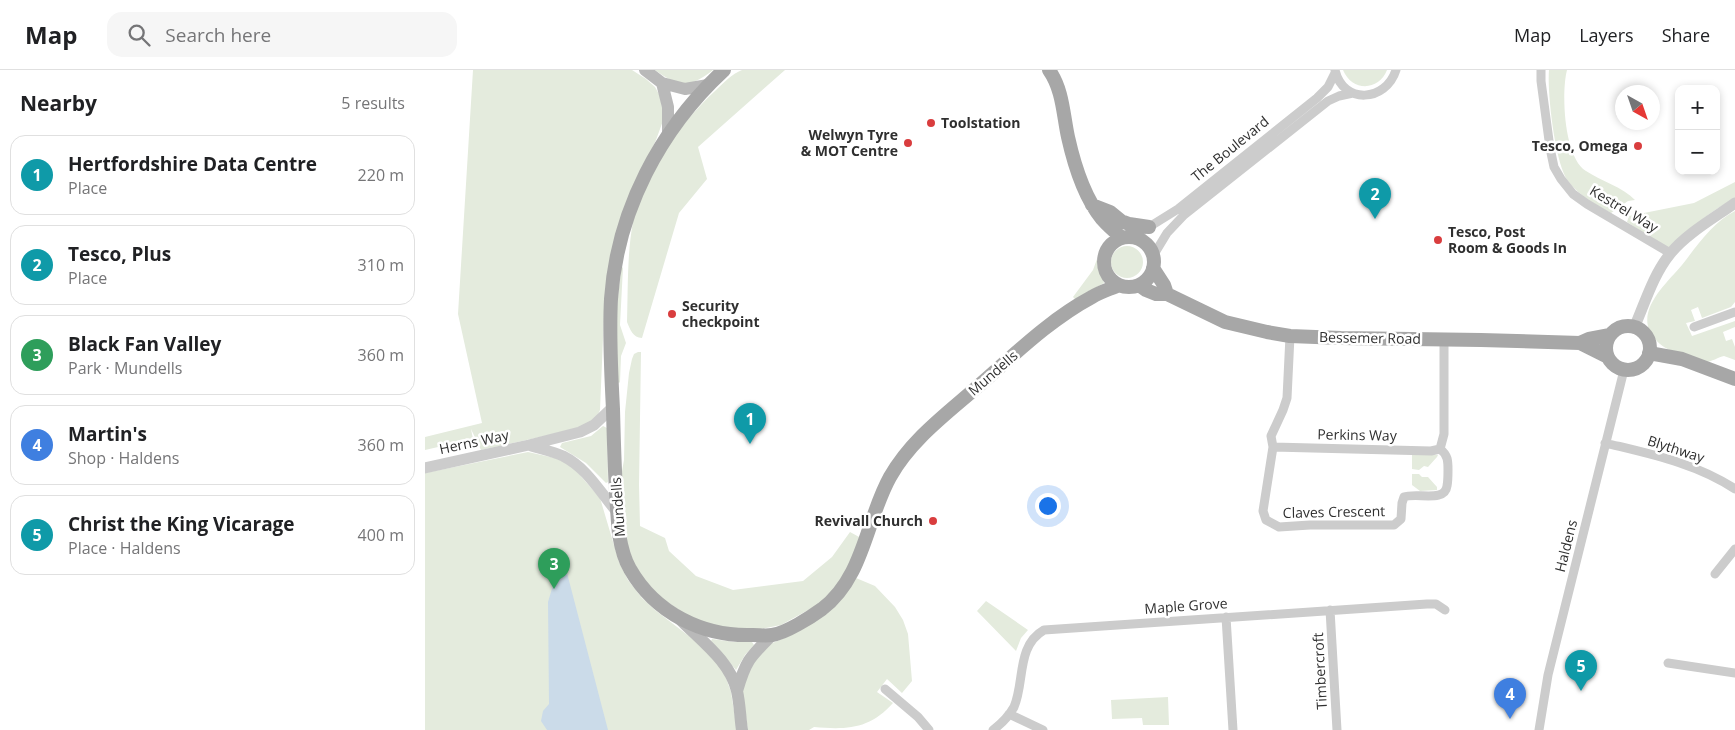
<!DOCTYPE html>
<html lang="en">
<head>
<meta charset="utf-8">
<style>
  body { margin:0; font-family:"Open Sans",sans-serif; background:#f6f6f6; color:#202124 }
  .controls { position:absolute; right:15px; top:15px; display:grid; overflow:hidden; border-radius:10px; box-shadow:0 2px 8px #0003 }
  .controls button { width:45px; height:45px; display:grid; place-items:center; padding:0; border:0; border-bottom:1px solid #e0e0e0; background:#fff; color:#202124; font:25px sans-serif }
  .compass { position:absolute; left:1190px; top:15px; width:45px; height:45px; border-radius:50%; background:#fff; box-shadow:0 2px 8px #0003; rotate:140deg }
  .you { position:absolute; left:622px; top:435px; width:18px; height:18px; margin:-12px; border:4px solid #fff; border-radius:50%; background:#1a73e8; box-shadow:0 0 0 8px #1a73e833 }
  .badge { display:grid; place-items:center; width:32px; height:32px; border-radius:50%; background:#b45309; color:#fff; font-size:16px; font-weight:700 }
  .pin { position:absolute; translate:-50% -41px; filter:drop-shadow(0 1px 2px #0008) }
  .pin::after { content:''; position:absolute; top:26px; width:18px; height:15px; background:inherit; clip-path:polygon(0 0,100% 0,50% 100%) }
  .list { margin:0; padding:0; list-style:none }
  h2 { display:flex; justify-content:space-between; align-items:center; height:65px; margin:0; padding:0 20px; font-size:21px }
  h2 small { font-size:16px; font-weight:400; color:#757577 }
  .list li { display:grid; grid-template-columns:32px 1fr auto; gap:15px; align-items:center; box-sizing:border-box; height:80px; margin:0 10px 10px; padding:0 10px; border:1px solid #e0e0e0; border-radius:15px }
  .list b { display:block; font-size:19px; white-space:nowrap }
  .list p { margin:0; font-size:16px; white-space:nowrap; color:#757577 }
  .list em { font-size:16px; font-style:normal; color:#757577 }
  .icon { flex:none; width:28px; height:28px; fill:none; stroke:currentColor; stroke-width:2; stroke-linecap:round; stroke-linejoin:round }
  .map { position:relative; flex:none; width:1310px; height:660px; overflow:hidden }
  header { display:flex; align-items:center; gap:30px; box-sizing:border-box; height:70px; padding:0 25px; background:#fff; border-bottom:1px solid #e0e0e0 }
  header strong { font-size:24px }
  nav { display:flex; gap:28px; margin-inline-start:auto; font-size:18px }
  .search { width:350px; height:45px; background:#f6f6f6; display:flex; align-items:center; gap:12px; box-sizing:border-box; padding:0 18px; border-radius:15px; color:#757577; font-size:19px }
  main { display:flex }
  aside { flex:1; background:#fff }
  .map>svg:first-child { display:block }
</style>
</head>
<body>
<header>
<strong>Map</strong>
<div class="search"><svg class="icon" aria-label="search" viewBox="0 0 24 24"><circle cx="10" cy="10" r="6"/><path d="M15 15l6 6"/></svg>Search here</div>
<nav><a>Map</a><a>Layers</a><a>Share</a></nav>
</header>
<main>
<aside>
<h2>Nearby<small>5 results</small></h2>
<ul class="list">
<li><span class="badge" style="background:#0f9aa8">1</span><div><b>Hertfordshire Data Centre</b><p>Place</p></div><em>220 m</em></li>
<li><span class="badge" style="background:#0f9aa8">2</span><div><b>Tesco, Plus</b><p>Place</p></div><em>310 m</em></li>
<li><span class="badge" style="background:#2e9e5b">3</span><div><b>Black Fan Valley</b><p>Park · Mundells</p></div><em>360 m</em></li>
<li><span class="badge" style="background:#3f7fe0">4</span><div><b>Martin's</b><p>Shop · Haldens</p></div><em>360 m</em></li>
<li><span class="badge" style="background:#0f9aa8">5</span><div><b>Christ the King Vicarage</b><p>Place · Haldens</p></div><em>400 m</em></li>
</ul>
</aside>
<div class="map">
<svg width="1310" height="660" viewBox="0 0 1310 660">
  <rect width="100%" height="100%" fill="#fff"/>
  <!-- green -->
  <path fill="#e4ebdd" d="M48 0H207L221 9 230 17 235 26 239 48 231 70 207 121 179 244 175 340 172 347 157 358 56 380 46 359 48 369 0 380V367L57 353 33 244Z
    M230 0H288C264 19 253 17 230 0Z
    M317 0H360L273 77 282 109 254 143 217 268C208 268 205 259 202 252 203 221 202 183 208 152 217 106 256 52 290 21 298 13 307 4 317 0Z
    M918 0H962C954 21 927 22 918 0Z
    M1124 0H1142C1136 23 1139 88 1161 101 1176 111 1198 117 1210 130L1203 131 1186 143C1170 134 1154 126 1143 111 1130 94 1122 22 1124 0Z
    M1310 112V128C1285 141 1264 160 1243 179L1202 152 1204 146 1269 133Z
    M1310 141V232L1306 237 1277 248 1273 237 1266 240 1270 251 1261 253 1267 266 1310 251V257L1298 262 1301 271 1307 269 1310 277V290L1299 286C1294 287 1286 292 1281 292 1274 292 1259 285 1252 283 1243 280 1236 276 1230 269 1207 243 1241 214 1257 195 1271 177 1289 151 1310 141Z
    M686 192a16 16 0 1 1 32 0a16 16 0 1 1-32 0Z
    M672 189 673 198 679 213 650 229 648 227 668 200Z
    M198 197 195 255 201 273 196 286 195 312 194 313 192 312 190 256 196 199Z
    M213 282H216L214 415 215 456 240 468 244 481 271 506 308 520 378 511 407 487 425 462 436 468 418 507 407 521 394 534 356 555 330 560H312L272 552 235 527 218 508 209 493 201 472 195 412 199 390 200 342 204 303 207 289 209 284Z
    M178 356 182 358 183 412 181 413 161 393 135 377 137 373 166 366Z
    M103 382 130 388 146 395 175 428 194 492 203 510 217 528 230 540 282 580 297 597 306 622 312 660H0V403Z
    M987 384 1013 385 1012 387 1003 397 999 396 994 400 987 399Z
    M987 404H994L997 407H1003L1012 417V420L995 421 987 415Z
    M431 508 450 516 470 537 478 550 483 564 487 611 477 623 462 609 452 622 468 633C445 659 422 660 389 657L384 660H323L318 626V611L322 600 345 574 362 567 419 525Z
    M561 531 603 560 596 568 591 581 552 541Z
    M287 569 309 572H327L329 575 320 585 311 600 286 571Z
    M743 627 744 655H718L717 648 687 649 686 630Z"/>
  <!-- water -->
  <path fill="#cbdbe9" d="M138 499 142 503 183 660H122L116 651 118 641 124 634 123 532 131 505Z"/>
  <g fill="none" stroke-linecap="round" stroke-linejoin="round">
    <!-- minor -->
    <path stroke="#ccc" stroke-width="9" d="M910 0C918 35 961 32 971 0
      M1116 0V11L1125 78 1129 97 1136 109 1148 124 1162 134 1245 183
      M708 167 753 139 892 28 903 17 910 3
      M728 186 742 163 759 145 903 31 914 26 928 23
      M1269 257 1310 242
      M865 266 862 328 858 340 846 366 848 377 838 441 841 450 854 457 885 455H969L976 449 977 433 979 427C991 422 1020 433 1022 416 1023 411 1023 405 1023 400 1023 391 1023 385 1015 379L1019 364V270
      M1180 373C1225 384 1271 393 1310 419
      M848 377 1006 381 1015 379
      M1290 504 1310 479
      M905 540 912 660
      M801 547 808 660
      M1243 593 1310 603
      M460 619 493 647 504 660
      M584 644 618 660
      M568 660C576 654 584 646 589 637 600 612 591 576 619 560L1002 534H1011L1020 540
      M1114 660 1123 605 1199 300"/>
    <!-- tertiary -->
    <path stroke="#ccc" stroke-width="11" d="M1209 258C1220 233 1228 205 1245 184 1261 164 1289 148 1310 133
      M104 375C115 379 127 381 138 386 162 398 175 422 192 442
      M0 398 104 375 155 362 169 355 188 337"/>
    <!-- secondary -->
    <path stroke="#b9b9b9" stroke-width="12" d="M220 0 237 13 260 19 283 15
      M237 13 243 37V63
      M255 549C276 571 305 591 312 621 315 634 315 647 317 660
      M312 621C321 590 325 587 347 565"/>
    <!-- primary -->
    <path stroke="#a7a7a7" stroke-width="14" d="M299 0C235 59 192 141 186 229 184 266 186 302 188 339 189 380 190 422 194 464 196 476 199 489 205 499 230 543 278 567 328 565 334 565 341 566 347 565 361 563 386 547 397 539 439 507 441 450 465 407 486 370 520 345 551 318 588 286 624 250 667 227 675 222 685 219 694 215
      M624 0C638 20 638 44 643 67 649 94 659 127 677 149 683 156 690 162 697 168
      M667 135 685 142 696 151 704 154 724 157
      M679 192a25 25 0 1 1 50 0a25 25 0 1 1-50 0Z
      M728 198 739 215 742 224
      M714 215 721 220 731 224H742L800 252 842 262 865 266 916 268 1056 270 1155 273 1164 269 1185 265
      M1181 278a22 22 0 1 1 44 0a22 22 0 1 1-44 0Z
      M1155 273 1183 287
      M1224 283 1257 289 1310 309"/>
  </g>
  <!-- markers -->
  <g fill="#d93d3e" stroke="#fff" stroke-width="2">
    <circle cx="506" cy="53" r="5"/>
    <circle cx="483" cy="73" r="5"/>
    <circle cx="1213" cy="76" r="5"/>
    <circle cx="1013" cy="170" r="5"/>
    <circle cx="247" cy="244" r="5"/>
    <circle cx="508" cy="451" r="5"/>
  </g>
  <g text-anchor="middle" stroke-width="5" stroke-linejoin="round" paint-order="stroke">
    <!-- poi labels -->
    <g font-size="14" font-weight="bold" fill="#2f2f2f" stroke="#fff" text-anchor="start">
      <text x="516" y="58">Toolstation</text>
      <text x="473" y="70" text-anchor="end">Welwyn Tyre<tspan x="473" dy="16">&amp; MOT Centre</tspan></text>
      <text x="1203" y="81" text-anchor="end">Tesco, Omega</text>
      <text x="1023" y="167">Tesco, Post<tspan x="1023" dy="16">Room &amp; Goods In</tspan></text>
      <text x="257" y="241">Security<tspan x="257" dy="16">checkpoint</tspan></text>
      <text x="498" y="456" text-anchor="end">Revivall Church</text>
    </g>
    <!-- street labels -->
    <g font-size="14" fill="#2f2f2f" stroke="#fff">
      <text transform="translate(805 79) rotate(-39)" y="5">The Boulevard</text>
      <text transform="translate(1199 139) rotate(31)" y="5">Kestrel Way</text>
      <text transform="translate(945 268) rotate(1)" y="5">Bessemer Road</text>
      <text transform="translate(568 303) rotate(-41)" y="5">Mundells</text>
      <text transform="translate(932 365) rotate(1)" y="5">Perkins Way</text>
      <text transform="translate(49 372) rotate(-12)" y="5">Herns Way</text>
      <text transform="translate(1251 379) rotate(18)" y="5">Blythway</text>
      <text transform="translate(193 437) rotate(-94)" y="5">Mundells</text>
      <text transform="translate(909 442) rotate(-1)" y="5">Claves Crescent</text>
      <text transform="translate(1141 476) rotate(-76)" y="5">Haldens</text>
      <text transform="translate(761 536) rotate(-4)" y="5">Maple Grove</text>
      <text transform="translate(895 601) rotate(-93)" y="5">Timbercroft</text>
    </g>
  </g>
</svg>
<div class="controls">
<button>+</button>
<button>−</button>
</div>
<svg class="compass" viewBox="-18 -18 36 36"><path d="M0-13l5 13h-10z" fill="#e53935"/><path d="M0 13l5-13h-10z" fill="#757577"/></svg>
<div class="you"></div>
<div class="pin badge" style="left:325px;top:374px;background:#0f9aa8">1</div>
<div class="pin badge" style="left:950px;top:149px;background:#0f9aa8">2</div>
<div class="pin badge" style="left:129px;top:519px;background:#2e9e5b">3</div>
<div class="pin badge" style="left:1085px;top:649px;background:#3f7fe0">4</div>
<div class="pin badge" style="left:1156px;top:621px;background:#0f9aa8">5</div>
</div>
</main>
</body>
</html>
